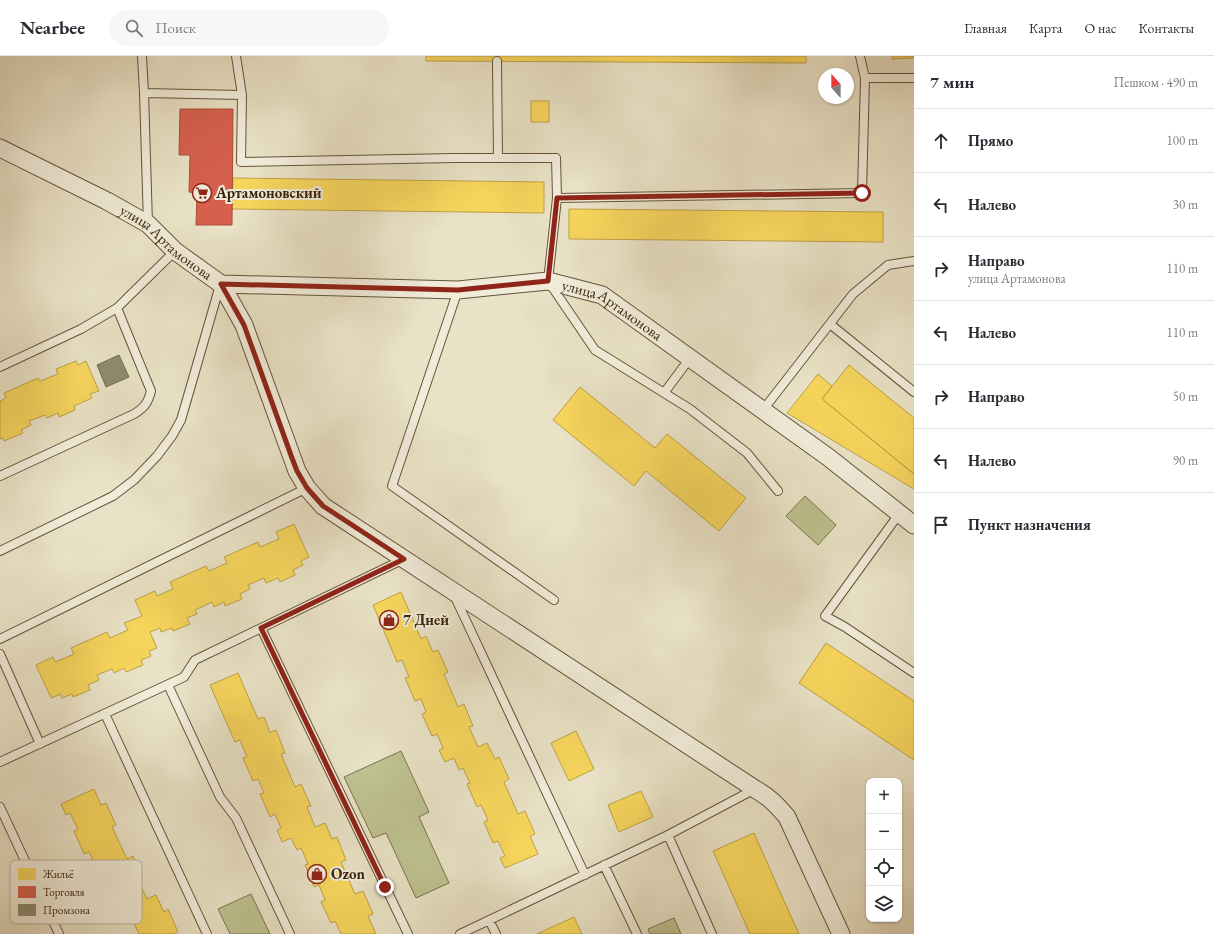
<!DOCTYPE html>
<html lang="ru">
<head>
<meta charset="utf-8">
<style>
  body { margin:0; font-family:"EB Garamond",serif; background:#f7f7f7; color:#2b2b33 }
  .controls { position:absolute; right:12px; bottom:12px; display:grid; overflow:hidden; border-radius:8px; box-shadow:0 1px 3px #0004 }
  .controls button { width:36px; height:36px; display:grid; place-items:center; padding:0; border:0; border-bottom:1px solid #e1e1e2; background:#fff; color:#2b2b33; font:20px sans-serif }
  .compass { position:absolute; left:818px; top:12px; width:36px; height:36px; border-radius:50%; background:#fff; box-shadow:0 1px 3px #0004; rotate:339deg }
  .stop { position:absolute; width:12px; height:12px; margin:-9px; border:3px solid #8f2418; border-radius:50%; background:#fff }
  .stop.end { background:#8f2418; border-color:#fff; box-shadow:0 1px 4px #0008 }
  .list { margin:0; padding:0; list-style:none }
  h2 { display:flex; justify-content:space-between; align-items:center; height:52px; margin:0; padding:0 16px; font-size:17px }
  h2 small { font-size:13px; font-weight:400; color:#7c7c81 }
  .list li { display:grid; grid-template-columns:26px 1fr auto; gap:12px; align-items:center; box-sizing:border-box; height:64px; padding:0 16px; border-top:1px solid #e1e1e2 }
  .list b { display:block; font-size:15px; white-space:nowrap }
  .list p { margin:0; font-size:13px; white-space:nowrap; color:#7c7c81 }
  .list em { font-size:13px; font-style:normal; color:#7c7c81 }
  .icon { flex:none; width:22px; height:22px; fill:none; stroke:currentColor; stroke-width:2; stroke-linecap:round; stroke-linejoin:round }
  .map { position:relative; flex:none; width:914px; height:878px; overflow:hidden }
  header { display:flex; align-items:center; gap:24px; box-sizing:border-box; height:56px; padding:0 20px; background:#fff; border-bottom:1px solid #e1e1e2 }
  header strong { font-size:19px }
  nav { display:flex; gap:22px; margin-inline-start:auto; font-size:14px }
  .search { width:280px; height:36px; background:#f7f7f7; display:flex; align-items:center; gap:10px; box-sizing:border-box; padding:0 14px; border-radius:22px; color:#7c7c81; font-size:15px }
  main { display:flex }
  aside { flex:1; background:#fff }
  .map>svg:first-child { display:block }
</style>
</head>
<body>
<header>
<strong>Nearbee</strong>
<div class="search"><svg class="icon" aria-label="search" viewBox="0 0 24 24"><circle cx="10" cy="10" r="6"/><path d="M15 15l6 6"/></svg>Поиск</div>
<nav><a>Главная</a><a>Карта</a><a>О нас</a><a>Контакты</a></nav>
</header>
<main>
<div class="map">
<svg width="914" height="878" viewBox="0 0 914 878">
  <rect width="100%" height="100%" fill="#e9e2c6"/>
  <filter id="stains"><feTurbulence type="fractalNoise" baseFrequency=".005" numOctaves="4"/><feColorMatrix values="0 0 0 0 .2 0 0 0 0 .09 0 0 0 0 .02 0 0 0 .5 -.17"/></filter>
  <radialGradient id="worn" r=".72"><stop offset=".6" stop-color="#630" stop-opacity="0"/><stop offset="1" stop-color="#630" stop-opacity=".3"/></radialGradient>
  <!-- green -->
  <path fill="#bec190" stroke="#7c724e" d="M805 440 836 469 818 489 786 460Z
    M401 695 429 756 419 761 449 827 416 842 386 777 373 782 344 721Z
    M251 838 270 878H230L218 853Z
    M674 862 681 878H650L648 873Z"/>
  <!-- homes -->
  <path fill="#f6d55c" stroke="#bea044" d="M426 0H806V7L426 5Z
    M892 0H914V2L892 3Z
    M531 45H549V66H531Z
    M233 122 544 126V157L232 153Z
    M569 153 883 156V186L569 183Z
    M76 305 78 309 86 305 99 335 90 338 92 342 74 350 75 354 59 361 58 357 47 362 45 359 29 365 31 369 21 374 23 377 4 385 3 382 0 383V345L6 342 4 337 38 322 40 325 58 318 56 313Z
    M849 309 914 362V418L822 343Z
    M818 318 832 330 822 343 914 418V433L787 357Z
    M580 331 655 392 667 378 746 442 719 475 646 415 634 430 553 364Z
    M294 468 309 501 301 505 303 509 293 514 295 519 280 526 278 522 266 527 264 522 248 529 250 533 240 538 242 543 225 550 224 546 214 551 212 546 195 554 197 558 187 562 190 568 173 575 172 572 161 576 160 572 150 576 157 592 149 595 151 600 141 604 143 609 126 616 124 612 114 617 112 613 97 619 99 624 88 629 90 634 73 641 72 638 62 642 61 638 51 642 36 609 53 601 55 606 65 602 74 598 71 592 107 576 110 582 128 574 124 567 142 560 135 544 155 535 157 540 173 533 170 526 206 510 209 515 227 507 224 501 258 486 260 491 279 483 276 476Z
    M401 536 421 583 426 580 433 596 438 594 448 616 444 618 458 651 464 648 473 670 469 671 478 691 487 687 495 703 499 701 509 723 504 726 518 758 525 755 535 778 530 780 538 798 505 812 500 802 505 800 498 785 493 787 484 766 488 764 481 749 477 751 467 728 470 727 463 712 459 714 454 702 445 706 439 694 443 692 437 678 432 680 422 658 426 656 421 643 415 645 405 622 409 621 402 604 397 606 373 549Z
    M826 587 914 645V704L799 627Z
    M238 617 258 663 264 661 270 677 276 674 285 697 281 698 295 731 301 728 311 750 307 751 315 771 325 767 332 783 337 781 346 804 341 806 355 838 363 835 373 858 368 860 376 878H341L335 865 331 867 321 846 325 844 319 829 314 831 305 809 308 808 301 792 297 794 291 782 282 786 277 774 281 772 275 758 270 761 260 738 264 737 258 723 253 725 243 702 247 701 240 684 235 686 210 629Z
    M576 675 594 713 569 725 551 687Z
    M94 733 101 749 106 747 116 769 112 771 127 803 133 800 142 822 138 824 147 843 156 839 164 856 168 853 178 876 173 878H139L133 865 128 866 123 855 114 859 109 846 112 845 106 831 101 833 91 811 95 809 89 796 84 798 74 775 78 773 70 757 66 759 61 748Z
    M641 735 653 761 619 776 608 749Z
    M754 777 785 847 799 878H750L713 795Z
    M574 861 582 878H537Z"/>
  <!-- shops -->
  <path fill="#d6604d" stroke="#a84e3a" d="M180 53H233L232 169H196L197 137 189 136 190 99H179Z"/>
  <!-- industry -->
  <path fill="#8c8c6e" stroke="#746c51" d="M119 299 129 321 106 331 97 309Z"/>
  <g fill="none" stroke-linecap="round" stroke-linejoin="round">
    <!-- lane casing -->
    <g stroke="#66533a" stroke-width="10">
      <path id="lane" d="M142 0 144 37
        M236 0 242 39 241 106 455 102H556L557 142
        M860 0 865 22
        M497 5 498 102
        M148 168 144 37 242 39
        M458 234 392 430 554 544
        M830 268 914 336
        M0 311 81 273 117 252 175 195
        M664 337 690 302
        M763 354 853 238 888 209 914 205
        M0 420 134 358C144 352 148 347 151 335L117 252
        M778 435 747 397 690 353 595 294 548 225 557 142 862 137 865 22H914
        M899 458 825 560 845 571 914 617
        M0 495 113 440 134 424 157 400 172 380 181 364 220 229
        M455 541 585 819
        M261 572 408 878
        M0 583 307 432
        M0 598 40 688
        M168 629 220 741 236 762 290 878
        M105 658 207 878
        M0 706 184 621 195 604 404 503
        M0 751 59 878
        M668 779 712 878
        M604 809 637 878
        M489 864 496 878
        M460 878 668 779 755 733"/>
    </g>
    <!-- street casing -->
    <g stroke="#66533a" stroke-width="19">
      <g id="street">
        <path id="s1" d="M0 92 107 145 148 168 175 195 221 228 458 234 548 225 602 239 828 401 914 469"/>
        <path d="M221 228 244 269 297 415 307 432 323 450 755 733C769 741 776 748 787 761L841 878"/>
      </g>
    </g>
    <!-- lane -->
    <use href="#lane" stroke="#f1ecda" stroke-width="8"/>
    <!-- street -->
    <use href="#street" stroke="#f1ecda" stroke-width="17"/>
  </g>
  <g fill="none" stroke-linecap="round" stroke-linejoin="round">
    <!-- route -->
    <path stroke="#8f2418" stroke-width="5" d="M385 831 261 572 404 503 323 450 307 432 297 415 292 402 244 269 221 228 458 234 548 225 557 142 862 137"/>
  </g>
  <!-- icons -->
  <defs>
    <g id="supermarket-ring" transform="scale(1)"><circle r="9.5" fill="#f1ecda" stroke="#8f2418" stroke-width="1.5"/><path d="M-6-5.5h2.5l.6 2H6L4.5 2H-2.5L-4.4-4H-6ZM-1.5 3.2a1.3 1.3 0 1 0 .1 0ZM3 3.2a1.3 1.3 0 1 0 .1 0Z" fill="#8f2418"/></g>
    <g id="shop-ring" transform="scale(1)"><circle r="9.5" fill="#f1ecda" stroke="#8f2418" stroke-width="1.5"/><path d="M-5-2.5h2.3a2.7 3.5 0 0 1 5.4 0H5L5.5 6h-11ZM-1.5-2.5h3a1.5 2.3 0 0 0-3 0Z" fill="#8f2418"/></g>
  </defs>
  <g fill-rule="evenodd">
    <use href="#supermarket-ring" x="202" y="137"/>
    <use href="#shop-ring" x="389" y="564"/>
    <use href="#shop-ring" x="317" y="818"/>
  </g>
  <g text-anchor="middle" stroke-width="4" stroke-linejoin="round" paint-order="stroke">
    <!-- poi labels -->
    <g font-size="15" font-weight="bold" fill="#3b230c" stroke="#f1ecda" text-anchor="start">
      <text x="216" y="142">Артамоновский</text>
      <text x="403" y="569">7 Дней</text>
      <text x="331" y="823">Ozon</text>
    </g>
    <!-- street labels -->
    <g font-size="15" fill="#3b230c" stroke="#f1ecda">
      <text dy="5" stroke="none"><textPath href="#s1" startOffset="192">улица Артамонова</textPath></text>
      <text dy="5" stroke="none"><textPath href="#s1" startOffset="660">улица Артамонова</textPath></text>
    </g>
  </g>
  <!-- legend -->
  <rect x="10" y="804" width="132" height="64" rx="6" fill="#f1ecda" stroke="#bab09c" stroke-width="1"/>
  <rect x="18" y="812" width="18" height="12" fill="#f6d55c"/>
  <rect x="18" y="830" width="18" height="12" fill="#d6604d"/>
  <rect x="18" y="848" width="18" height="12" fill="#8c8c6e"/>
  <g font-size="11" fill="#3b230c">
    <text x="43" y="822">Жильё</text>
    <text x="43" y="840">Торговля</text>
    <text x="43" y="858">Промзона</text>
  </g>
  <rect width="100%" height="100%" filter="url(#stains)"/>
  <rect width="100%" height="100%" fill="url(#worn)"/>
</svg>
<div class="controls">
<button>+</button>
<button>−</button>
<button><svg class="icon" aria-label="locate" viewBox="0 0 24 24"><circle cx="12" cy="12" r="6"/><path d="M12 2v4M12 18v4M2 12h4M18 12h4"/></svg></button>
<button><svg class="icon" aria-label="layers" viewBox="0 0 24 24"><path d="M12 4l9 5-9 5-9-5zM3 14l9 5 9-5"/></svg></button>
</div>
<svg class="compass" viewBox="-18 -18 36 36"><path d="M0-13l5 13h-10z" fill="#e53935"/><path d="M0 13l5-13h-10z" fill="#7c7c81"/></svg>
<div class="stop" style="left:862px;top:137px"></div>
<div class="stop end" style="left:385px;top:831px"></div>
</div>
<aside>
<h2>7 мин<small>Пешком · 490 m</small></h2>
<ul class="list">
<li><svg class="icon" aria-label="ahead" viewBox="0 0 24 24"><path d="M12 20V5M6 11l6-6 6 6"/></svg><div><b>Прямо</b></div><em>100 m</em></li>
<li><svg class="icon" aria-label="left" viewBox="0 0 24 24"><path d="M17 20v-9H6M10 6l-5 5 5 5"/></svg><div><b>Налево</b></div><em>30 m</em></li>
<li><svg class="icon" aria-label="right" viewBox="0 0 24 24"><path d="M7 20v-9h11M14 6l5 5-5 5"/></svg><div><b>Направо</b><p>улица Артамонова</p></div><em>110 m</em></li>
<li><svg class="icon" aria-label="left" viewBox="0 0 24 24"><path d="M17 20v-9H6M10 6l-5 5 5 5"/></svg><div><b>Налево</b></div><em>110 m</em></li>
<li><svg class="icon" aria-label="right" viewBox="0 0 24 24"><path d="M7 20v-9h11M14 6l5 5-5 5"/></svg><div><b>Направо</b></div><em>50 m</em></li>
<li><svg class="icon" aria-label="left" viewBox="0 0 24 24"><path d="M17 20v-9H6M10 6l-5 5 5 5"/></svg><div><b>Налево</b></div><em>90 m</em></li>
<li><svg class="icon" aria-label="arrive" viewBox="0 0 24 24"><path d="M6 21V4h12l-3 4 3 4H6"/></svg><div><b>Пункт назначения</b></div></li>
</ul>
</aside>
</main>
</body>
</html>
